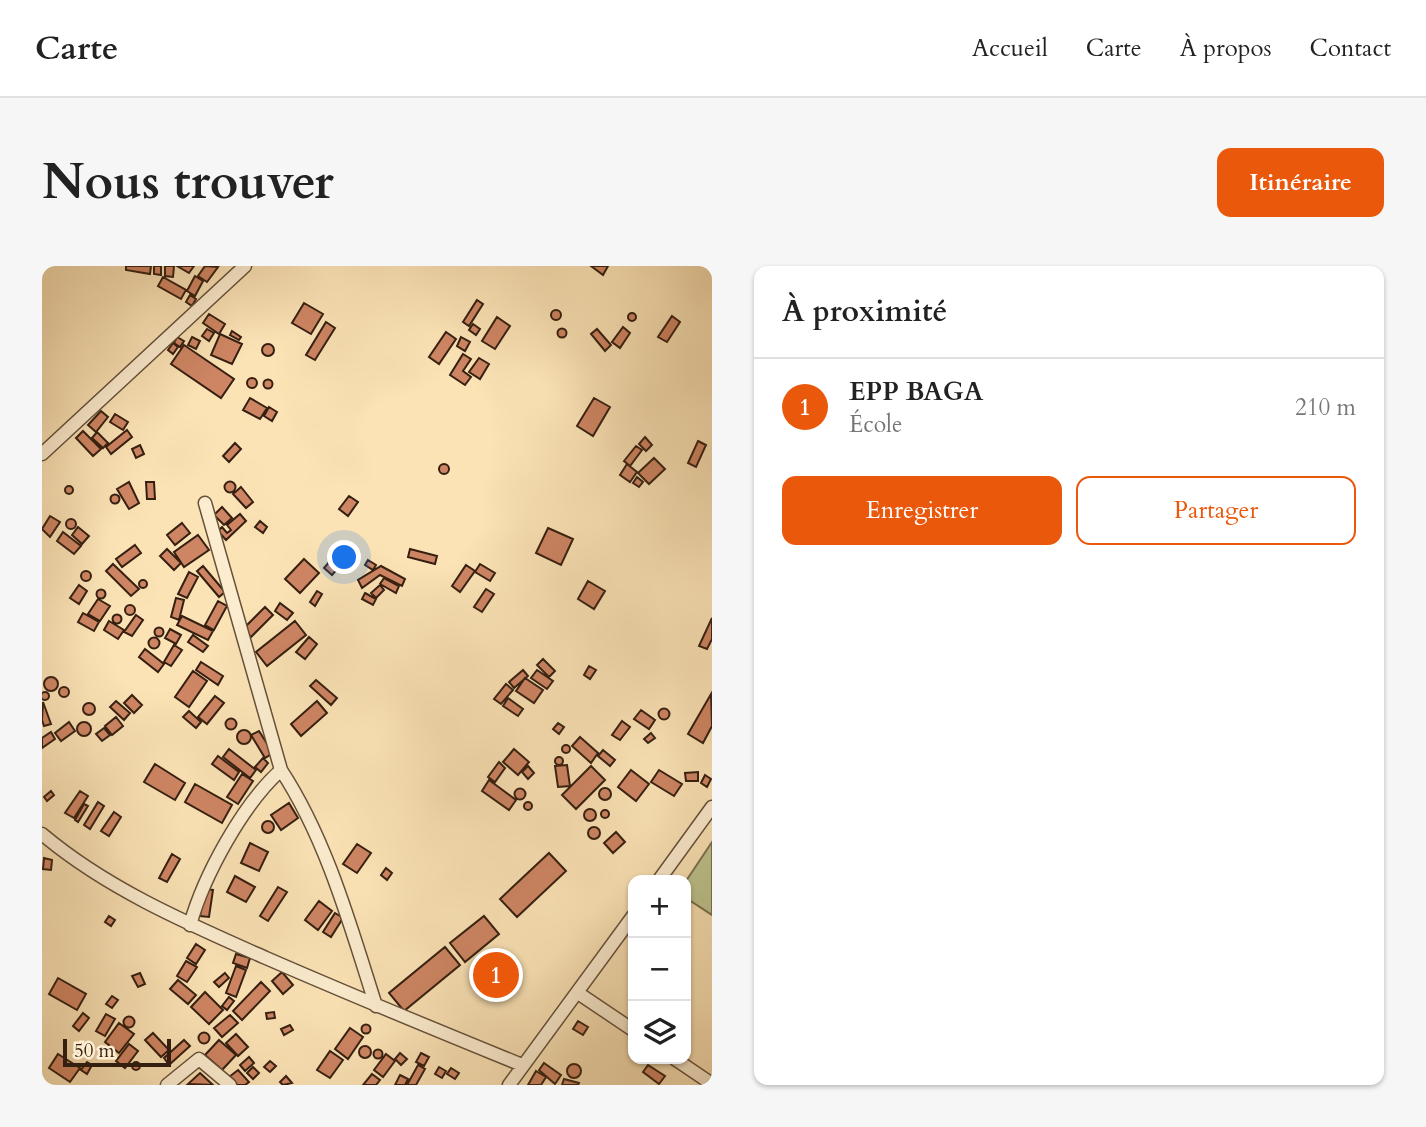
<!DOCTYPE html>
<html lang="fr">
<head>
<meta charset="utf-8">
<style>
  body { margin:0; font-family:Cardo,serif; background:#f6f6f6; color:#222 }
  .controls { position:absolute; right:21px; bottom:21px; display:grid; overflow:hidden; border-radius:14px; box-shadow:0 2px 5px #0004 }
  .controls button { width:63px; height:63px; display:grid; place-items:center; padding:0; border:0; border-bottom:2px solid #e0e0e0; background:#fff; color:#222; font:35px sans-serif }
  .scale { position:absolute; left:21px; bottom:18px; width:108px; box-sizing:border-box; padding-left:7px; border:4px solid #351f10; border-top:0; font-size:19px; line-height:24px; white-space:nowrap; color:#351f10; -webkit-text-stroke:5px #fcedd0; paint-order:stroke }
  .you { position:absolute; left:303px; top:292px; width:24px; height:24px; margin:-18px; border:5px solid #fff; border-radius:50%; background:#1a73e8; box-shadow:0 0 0 10px #1a73e833 }
  .badge { display:grid; place-items:center; width:46px; height:46px; border-radius:50%; background:#ea580c; color:#fff; font-size:23px; font-weight:700 }
  .pin { position:absolute; translate:-50% -50%; border:4px solid #fff; box-shadow:0 2px 7px #0006 }
  .list { margin:0; padding:0; list-style:none }
  h2 { display:flex; justify-content:space-between; align-items:center; height:91px; margin:0; padding:0 28px; font-size:30px }
  h2 small { font-size:23px; font-weight:400; color:#767676 }
  .list li { display:grid; grid-template-columns:46px 1fr auto; gap:21px; align-items:center; box-sizing:border-box; height:98px; padding:0 28px; border-top:2px solid #e0e0e0 }
  .list b { display:block; font-size:26px; white-space:nowrap }
  .list p { margin:0; font-size:23px; white-space:nowrap; color:#767676 }
  .list em { font-size:23px; font-style:normal; color:#767676 }
  .actions { display:flex; gap:14px; padding:21px 28px }
  .actions a { flex:1; padding:16px 0; border:2px solid #ea580c; border-radius:14px; text-align:center; font-size:24px; color:#ea580c }
  .actions .main { background:#ea580c; color:#fff }
  .icon { flex:none; width:38px; height:38px; fill:none; stroke:currentColor; stroke-width:2; stroke-linecap:round; stroke-linejoin:round }
  .map { position:relative; flex:none; width:670px; height:819px; overflow:hidden; border-radius:14px }
  header { display:flex; align-items:center; gap:42px; box-sizing:border-box; height:98px; padding:0 35px; background:#fff; border-bottom:2px solid #e0e0e0 }
  header strong { font-size:33px }
  nav { display:flex; gap:38px; margin-inline-start:auto; font-size:24px }
  .intro { display:flex; align-items:center; justify-content:space-between; box-sizing:border-box; height:168px; padding:0 42px }
  h1 { margin:0; font-size:49px }
  .button { padding:18px 32px; border-radius:14px; background:#ea580c; color:#fff; font-size:24px; font-weight:700 }
  main { display:flex; gap:42px; padding:0 42px }
  aside { flex:1; background:#fff; border-radius:14px; box-shadow:0 2px 5px #0004 }
  .map>svg:first-child { display:block }
</style>
</head>
<body>
<header>
<strong>Carte</strong>
<nav><a>Accueil</a><a>Carte</a><a>À propos</a><a>Contact</a></nav>
</header>
<div class="intro"><h1>Nous trouver</h1><a class="button">Itinéraire</a></div>
<main>
<div class="map">
<svg width="670" height="819" viewBox="0 0 670 819">
  <rect width="100%" height="100%" fill="#fbe3b6"/>
  <filter id="stains"><feTurbulence type="fractalNoise" baseFrequency=".00286" numOctaves="4"/><feColorMatrix values="0 0 0 0 .2 0 0 0 0 .09 0 0 0 0 .02 0 0 0 .5 -.17"/></filter>
  <radialGradient id="worn" r=".72"><stop offset=".6" stop-color="#630" stop-opacity="0"/><stop offset="1" stop-color="#630" stop-opacity=".3"/></radialGradient>
  <!-- green -->
  <path fill="#bdc48f" stroke="#797250" stroke-width="2" d="M670 576V649L644 632V615Z"/>
  <!-- building -->
  <path fill="#ce8563" stroke="#351f10" stroke-width="2" d="M84 0H109L108 8 84 4Z
    M112 0H119V9L112 8Z
    M123 0H132L131 11 123 10Z
    M135 0H152L147 7Z
    M163 0 176 1 165 16 156 10Z
    M549 0H566L561 9Z
    M153 10 161 15 153 30 145 25Z
    M121 11 144 24 139 33 116 20Z
    M148 29 154 33 150 40 144 36Z
    M435 34 441 38 427 60 421 56Z
    M262 37 281 48 269 68 250 57Z
    M509 49a5 5 0 1 1 10 0a5 5 0 1 1-10 0Z
    M586 51a4 4 0 1 1 8 0a4 4 0 1 1-8 0Z
    M167 48 183 58 177 68 161 57Z
    M630 50 638 56 625 76 616 71Z
    M455 51 468 60 453 83 440 75Z
    M284 56 293 62 273 94 264 89Z
    M431 58 438 63 434 69 427 64Z
    M581 61 588 67 578 82 570 76Z
    M515.5 67a4.5 4.5 0 1 1 9 0a4.5 4.5 0 1 1-9 0Z
    M165 63 172 67 167 75 160 70Z
    M555 63 569 79 563 85 549 68Z
    M190 65 199 71 197 74 188 69Z
    M404 66 414 73 397 98 387 91Z
    M178 68 200 78 190 98 169 89Z
    M135 71 142 75 138 81 132 77Z
    M150 71 158 75 154 83 146 79Z
    M419 71 428 76 423 85 415 80Z
    M131 77 136 81 131 88 126 84Z
    M220 84a6 6 0 1 1 12 0a6 6 0 1 1-12 0Z
    M142 79 192 113 179 132 129 98Z
    M421 88 429 93 421 105 429 111 423 119 408 109Z
    M437 92 447 98 438 113 427 106Z
    M205 117a5 5 0 1 1 10 0a5 5 0 1 1-10 0Z
    M221.5 118a4.5 4.5 0 1 1 9 0a4.5 4.5 0 1 1-9 0Z
    M208 132 225 142 218 153 201 144Z
    M552 132 568 141 551 170 535 160Z
    M227 141 235 146 230 155 222 150Z
    M59 145 66 151 54 166 46 159Z
    M73 148 86 156 81 164 68 156Z
    M85 164 90 171 69 188 64 181Z
    M41 165 59 183 51 190 34 172Z
    M55 166 66 177 61 182 50 172Z
    M603 171 610 179 604 185 597 178Z
    M656 175 664 179 654 201 646 197Z
    M193 177 199 183 187 196 181 190Z
    M98 179 102 188 94 192 90 183Z
    M594 180 600 184 588 200 582 195Z
    M612 192 623 203 607 218 596 207Z
    M397 203a5 5 0 1 1 10 0a5 5 0 1 1-10 0Z
    M585 198 595 206 588 216 578 209Z
    M595 211 601 216 597 221 591 217Z
    M182.5 221a5.5 5.5 0 1 1 11 0a5.5 5.5 0 1 1-11 0Z
    M87 216 97 237 87 243 75 223Z
    M104 216H112L113 233H105Z
    M23 224a4 4 0 1 1 8 0a4 4 0 1 1-8 0Z
    M199 221 211 236 204 242 191 228Z
    M68.5 233a4.5 4.5 0 1 1 9 0a4.5 4.5 0 1 1-9 0Z
    M307 230 316 236 306 250 297 243Z
    M180 241 190 252 182 259 172 249Z
    M198 248 204 255 184 274 176 265 180 261 185 267 189 264 185 259Z
    M8 250 18 256 8 271 0 263Z
    M24 258a5 5 0 1 1 10 0a5 5 0 1 1-10 0Z
    M218 255 225 261 221 267 213 261Z
    M140 257 148 267 133 279 125 269Z
    M36 261 47 270 40 278 30 269Z
    M506 262 531 273 519 299 494 287Z
    M21 266 39 280 32 288 15 275Z
    M156 269 167 284 142 301 132 286Z
    M93 279 99 287 80 301 74 293Z
    M302 279 310 286 290 309 282 302Z
    M125 283 139 297 132 304 118 290Z
    M368 283 395 290 393 298 366 291Z
    M262 293 277 307 258 327 243 313Z
    M326 294 334 299 331 304 323 299Z
    M71 298 97 323 89 330 64 305Z
    M438 298 453 307 448 315 433 306Z
    M424 299 433 305 418 326 410 320Z
    M161 300 183 326 177 331 155 305Z
    M339 300 363 313 360 320 338 309 320 322 316 314Z
    M39 310a5 5 0 1 1 10 0a5 5 0 1 1-10 0Z
    M147 306 156 311 145 332 136 328Z
    M342 312 357 320 354 327 338 318Z
    M97 318a4 4 0 1 1 8 0a4 4 0 1 1-8 0Z
    M546 315 563 325 552 343 536 333Z
    M37 319 45 325 37 338 28 332Z
    M338 319 342 324 334 332 329 327Z
    M444 323 452 328 440 346 432 341Z
    M54.5 328a4.5 4.5 0 1 1 9 0a4.5 4.5 0 1 1-9 0Z
    M275 325 280 328 273 340 268 336Z
    M323 327 334 333 331 339 320 333Z
    M134 332 142 334 137 354 129 351Z
    M56 333 68 340 58 355 46 348Z
    M176 335 185 340 172 364 163 359Z
    M238 337 251 347 245 354 233 345Z
    M83 344a5 5 0 1 1 10 0a5 5 0 1 1-10 0Z
    M223 341 231 349 209 371 201 363Z
    M41 347 57 356 52 365 36 356Z
    M70.5 353a4.5 4.5 0 1 1 9 0a4.5 4.5 0 1 1-9 0Z
    M94 349 101 354 90 370 82 366Z
    M140 350 171 365 166 374 135 359Z
    M670 352V373L665 383 657 380Z
    M67 355 82 364 76 373 62 364Z
    M253 355 264 369 225 400 214 386Z
    M112.5 366a4.5 4.5 0 1 1 9 0a4.5 4.5 0 1 1-9 0Z
    M128 363 139 369 134 378 123 372Z
    M151 369 166 380 161 386 146 376Z
    M267 371 275 378 263 393 254 386Z
    M106.5 377a5.5 5.5 0 1 1 11 0a5.5 5.5 0 1 1-11 0Z
    M132 379 140 384 129 400 122 396Z
    M103 383 122 398 116 406 97 391Z
    M501 393 513 405 507 411 495 399Z
    M159 396 181 410 176 419 154 404Z
    M547 400 554 404 548 413 542 409Z
    M481 404 486 410 472 422 467 416Z
    M495 404 511 415 505 423 489 412Z
    M151 405 165 415 147 441 133 431Z
    M2 418a7 7 0 1 1 14 0a7 7 0 1 1-14 0Z
    M483 412 501 424 492 437 474 425Z
    M274 414 295 432 289 439 268 420Z
    M464 418 471 424 459 438 452 433Z
    M17 426a5 5 0 1 1 10 0a5 5 0 1 1-10 0Z
    M-1 430a4 4 0 1 1 8 0a4 4 0 1 1-8 0Z
    M669 428 670 460 661 477 646 468Z
    M90 429 100 439 92 447 82 437Z
    M173 430 182 437 165 458 156 451Z
    M466 432 481 443 476 450 461 440Z
    M74 435 88 447 82 454 68 441Z
    M275 435 285 447 259 470 249 458Z
    M1 436 9 458 2 460 0 454Z
    M41 443a6 6 0 1 1 12 0a6 6 0 1 1-12 0Z
    M616.5 448a5.5 5.5 0 1 1 11 0a5.5 5.5 0 1 1-11 0Z
    M599 444 613 454 607 463 592 453Z
    M147 445 159 456 154 462 141 451Z
    M74 451 81 460 70 469 63 460Z
    M183.5 458a5.5 5.5 0 1 1 11 0a5.5 5.5 0 1 1-11 0Z
    M580 455 588 461 578 474 570 469Z
    M27 456 33 465 19 475 13 467Z
    M35 463a7 7 0 1 1 14 0a7 7 0 1 1-14 0Z
    M516 457 522 461 517 468 511 463Z
    M62 462 68 469 60 475 54 468Z
    M195 471a7 7 0 1 1 14 0a7 7 0 1 1-14 0Z
    M217 465 231 487 223 492 209 469Z
    M9 466 13 473 0 482V472Z
    M609 467 613 472 606 477 602 473Z
    M538 471 556 487 549 497 530 480Z
    M520 483a4 4 0 1 1 8 0a4 4 0 1 1-8 0Z
    M187 483 214 504 208 512 181 491Z
    M472 483 487 496 476 509 461 496Z
    M561 484 573 494 568 500 556 490Z
    M176 490 197 506 192 514 170 498Z
    M513 495a4 4 0 1 1 8 0a4 4 0 1 1-8 0Z
    M221 492 226 497 219 506 213 501Z
    M457 496 463 502 453 516 446 511Z
    M113 498 143 517 133 534 102 516Z
    M525 499 528 520 516 521 513 500Z
    M486 500 492 507 486 513 480 506Z
    M549 500 563 514 534 543 520 529Z
    M589 504 607 518 594 535 576 521Z
    M617 504 640 518 632 530 609 516Z
    M656 506V515H644L643 507Z
    M200 508 211 515 196 538 185 531Z
    M663 509 669 513 665 521 659 517Z
    M447 514 474 534 467 544 440 525Z
    M153 518 190 539 180 557 143 536Z
    M557 528a6 6 0 1 1 12 0a6 6 0 1 1-12 0Z
    M472.5 528a5.5 5.5 0 1 1 11 0a5.5 5.5 0 1 1-11 0Z
    M9 525 12 529 5 535 2 531Z
    M38 525 46 530 32 552 23 547Z
    M482 540a4 4 0 1 1 8 0a4 4 0 1 1-8 0Z
    M56 536 62 540 48 563 42 559Z
    M247 537 256 552 239 564 229 549Z
    M42 538 46 540 36 556 33 554Z
    M542 549a6 6 0 1 1 12 0a6 6 0 1 1-12 0Z
    M559 548a4 4 0 1 1 8 0a4 4 0 1 1-8 0Z
    M72 546 79 551 67 570 59 565Z
    M220 561a6 6 0 1 1 12 0a6 6 0 1 1-12 0Z
    M546 567a6 6 0 1 1 12 0a6 6 0 1 1-12 0Z
    M574 566 583 576 571 587 562 577Z
    M208 577 226 586 217 605 199 597Z
    M315 578 329 587 315 607 301 598Z
    M507 587 524 605 475 651 458 633Z
    M130 588 138 593 125 616 117 612Z
    M2 592 10 594 9 604 1 603Z
    M344 602 350 607 345 614 339 609Z
    M193 610 213 621 204 636 185 626Z
    M236 621 245 626 226 655 218 650Z
    M162 623 171 624 167 651 158 650Z
    M277 635 290 645 276 664 263 654Z
    M293 647 301 652 289 671 281 666Z
    M67 650 73 654 69 660 63 656Z
    M442 650 457 668 423 696 408 677Z
    M154 678 163 684 154 698 145 692Z
    M403 681 418 699 362 745 347 727Z
    M194 688 208 692 205 702 191 697Z
    M144 695 155 701 145 716 135 710Z
    M194 700 204 704 194 731 184 727Z
    M240 706 251 719 241 728 230 715Z
    M98 707 103 718 96 721 90 710Z
    M183 707 187 712 177 721 172 716Z
    M16 712 44 728 35 744 7 728Z
    M136 714 154 729 146 738 128 723Z
    M219 716 228 725 200 754 191 745Z
    M163 726 181 744 167 758 149 741Z
    M70 730 76 734 70 742 64 738Z
    M187 731 192 735 185 744 180 740Z
    M232 746 233 752 225 753 224 747Z
    M41 747 47 752 37 765 31 760Z
    M64 748 73 753 63 770 54 765Z
    M188 749 196 757 180 771 172 762Z
    M81.5 756a5.5 5.5 0 1 1 11 0a5.5 5.5 0 1 1-11 0Z
    M536 755 546 761 541 769 531 763Z
    M77 757 92 768 77 787 63 776Z
    M319.5 763a4.5 4.5 0 1 1 9 0a4.5 4.5 0 1 1-9 0Z
    M248 759 251 764 242 769 239 763Z
    M308 762 321 771 306 793 293 783Z
    M156.5 772a5.5 5.5 0 1 1 11 0a5.5 5.5 0 1 1-11 0Z
    M111 767 127 784 119 791 103 774Z
    M194 768 206 781 196 790 184 777Z
    M142 774 148 780 127 799 122 792Z
    M177 774 194 789 180 804 163 789Z
    M87 778 96 785 83 802 74 795Z
    M317 786a6 6 0 1 1 12 0a6 6 0 1 1-12 0Z
    M331.5 788a4.5 4.5 0 1 1 9 0a4.5 4.5 0 1 1-9 0Z
    M288 785 301 794 288 812 275 804Z
    M358 787 365 793 359 799 353 793Z
    M379 787 387 791 382 800 374 796Z
    M16 788 38 802 28 816 7 802Z
    M344 788 353 795 341 811 332 804Z
    M207 791 212 797 203 805 198 799Z
    M228 795 234 800 228 806 222 801Z
    M45 796 50 799 45 808 39 804Z
    M90 800a4 4 0 1 1 8 0a4 4 0 1 1-8 0Z
    M502 797 519 809 513 818 497 804Z
    M525 805a7 7 0 1 1 14 0a7 7 0 1 1-14 0Z
    M376 799 383 803 374 819H365Z
    M606 799 623 810 617 818 601 806Z
    M211 801 217 807 211 813 205 807Z
    M397 801 404 805 400 812 393 808Z
    M409 802 417 807 413 813 405 808Z
    M196 804 207 816 203 819H195L187 811Z
    M494 805 504 811 499 819H486Z
    M158 807 171 819 146 818Z
    M330 808 338 814 334 819H321Z
    M358 809 366 813 363 819H353Z
    M244 810 250 817 241 819 238 816Z
    M522 813 537 817 536 819H520Z"/>
  <g fill="none" stroke-linecap="round" stroke-linejoin="round">
    <!-- street casing -->
    <g stroke="#66503a" stroke-width="15">
      <path id="street" d="M0 188 203 0
        M163 237 239 504C285 574 309 662 334 740
        M0 568C65 623 147 658 224 692 309 729 394 764 480 799
        M617 614 670 541
        M148 659C162 609 201 538 239 504
        M536 727 591 764
        M633 793 670 818
        M125 819 157 793 188 819
        M467 819 591 650"/>
    </g>
    <!-- street -->
    <use href="#street" stroke="#fcedd0" stroke-width="12"/>
  </g>
  <rect width="100%" height="100%" filter="url(#stains)"/>
  <rect width="100%" height="100%" fill="url(#worn)"/>
</svg>
<div class="controls">
<button>+</button>
<button>−</button>
<button><svg class="icon" aria-label="layers" viewBox="0 0 24 24"><path d="M12 4l9 5-9 5-9-5zM3 14l9 5 9-5"/></svg></button>
</div>
<div class="scale">50 m</div>
<div class="you"></div>
<div class="pin badge" style="left:454px;top:709px">1</div>
</div>
<aside>
<h2>À proximité<small></small></h2>
<ul class="list">
<li><span class="badge">1</span><div><b>EPP BAGA</b><p>École</p></div><em>210 m</em></li>
</ul>
<div class="actions"><a class="main">Enregistrer</a><a>Partager</a></div>
</aside>
</main>
</body>
</html>
